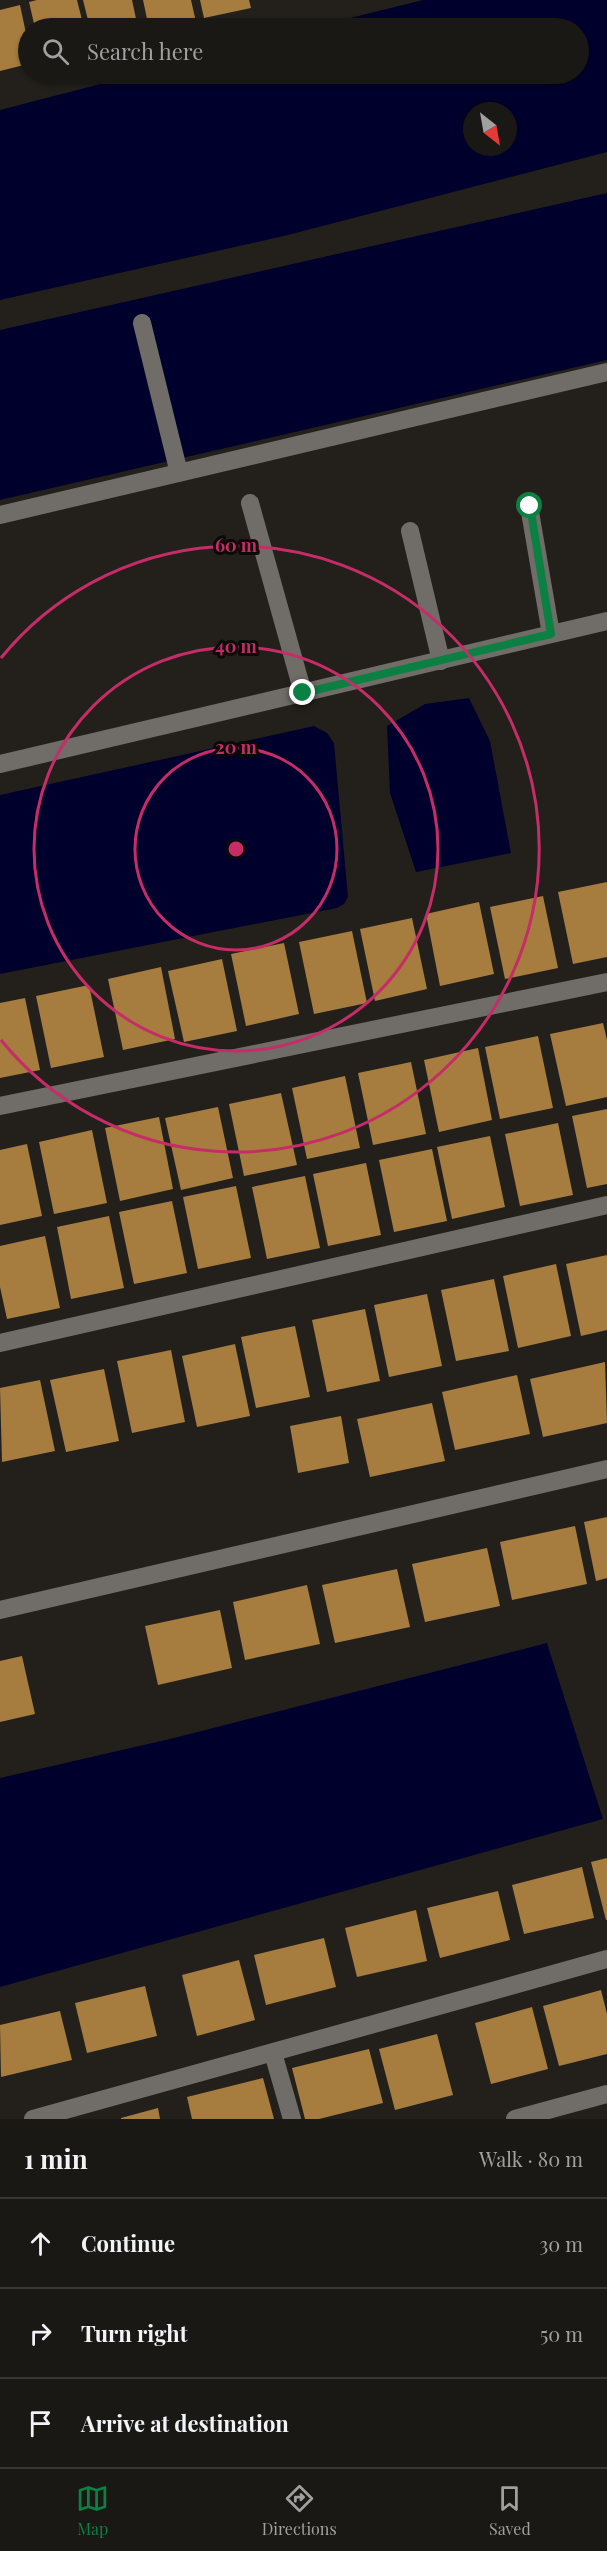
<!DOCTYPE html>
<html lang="en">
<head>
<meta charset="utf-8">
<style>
  body { margin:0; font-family:"Playfair Display",serif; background:#23211e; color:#f1f3f6 }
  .compass { position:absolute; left:463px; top:102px; width:54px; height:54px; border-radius:50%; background:#1a1815; box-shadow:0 2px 4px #0004; rotate:149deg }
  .stop { position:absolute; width:18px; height:18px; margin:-14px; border:4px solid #0b8043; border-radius:50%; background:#fff }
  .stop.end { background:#0b8043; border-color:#fff; box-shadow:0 2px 6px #0008 }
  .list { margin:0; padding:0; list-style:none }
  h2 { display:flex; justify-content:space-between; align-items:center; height:78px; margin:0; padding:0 24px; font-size:26px }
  h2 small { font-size:20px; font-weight:400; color:#9fa0a0 }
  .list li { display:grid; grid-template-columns:39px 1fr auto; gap:18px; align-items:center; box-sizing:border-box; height:90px; padding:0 24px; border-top:2px solid #383734 }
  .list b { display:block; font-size:22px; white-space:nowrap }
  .list em { font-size:20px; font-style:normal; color:#9fa0a0 }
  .icon { flex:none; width:33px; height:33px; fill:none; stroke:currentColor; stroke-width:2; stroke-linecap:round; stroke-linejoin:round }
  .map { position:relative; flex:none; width:607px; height:2119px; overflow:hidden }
  .search { position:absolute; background:#1a1815; box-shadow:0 2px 4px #0004; left:18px; right:18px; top:18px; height:66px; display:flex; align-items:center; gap:15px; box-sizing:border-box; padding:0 21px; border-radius:33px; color:#9fa0a0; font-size:22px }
  .sheet { height:348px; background:#1a1815 }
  nav { display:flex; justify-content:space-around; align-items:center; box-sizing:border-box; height:84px; border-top:2px solid #383734; background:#1a1815; font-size:16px; color:#9fa0a0 }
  nav a { display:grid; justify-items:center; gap:3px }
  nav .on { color:#0b8043 }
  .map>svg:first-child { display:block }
</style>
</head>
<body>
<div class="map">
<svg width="607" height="2119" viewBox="0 0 607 2119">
  <rect width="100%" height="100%" fill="#23201c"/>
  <!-- water -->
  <path fill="#00002c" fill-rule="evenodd" d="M423 0H607V152L288 235 0 300V110L139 74H578V28H310ZM472 111H508V147H472Z
    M607 193V360L0 500V330Z
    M469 698 490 741 511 853 416 872 390 793 387 726 425 704Z
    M314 726 327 733 334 743 348 897 344 904 337 908 0 974V795Z
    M547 1643 603 1819 0 1987V1778L174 1738Z"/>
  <!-- building -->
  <path fill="#a67d3f" d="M37 0H77L84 28H35L29 2Z
    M83 0H132L138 28H90Z
    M143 0H191L196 22 168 28H149Z
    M200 0H249L251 8 204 18Z
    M20 5 28 43V64L0 71V10Z
    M607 882V957L573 964 558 892Z
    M543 896 558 968 505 979 490 907Z
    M479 902 494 974 440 986 426 914Z
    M412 918 427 989 375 1001 360 929Z
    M352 931 367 1003 314 1014 299 942Z
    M284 943 299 1014 246 1026 231 954Z
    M222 959 237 1031 184 1042 168 971Z
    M161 967 175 1039 123 1050 108 979Z
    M89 985 104 1057 51 1068 36 996Z
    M25 998 40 1070 0 1078V1003Z
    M603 1023 607 1040V1097L566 1106 550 1034Z
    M538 1036 553 1108 500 1119 485 1047Z
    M478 1048 492 1120 439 1132 424 1060Z
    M411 1062 426 1134 373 1145 358 1073Z
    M345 1076 360 1148 307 1159 292 1088Z
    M281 1093 297 1165 244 1176 229 1104Z
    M218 1107 233 1178 181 1190 165 1118Z
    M607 1109V1184L587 1188 572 1116Z
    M159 1117 173 1189 120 1201 105 1128Z
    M558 1123 573 1195 520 1206 505 1134Z
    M92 1130 107 1203 54 1214 39 1142Z
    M490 1136 505 1207 452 1219 437 1147Z
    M27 1144 42 1216 0 1225V1150Z
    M432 1149 447 1221 394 1232 379 1160Z
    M366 1163 381 1235 328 1246 313 1174Z
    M305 1176 320 1248 267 1259 252 1187Z
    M236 1186 251 1258 198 1269 183 1197Z
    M172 1201 187 1273 134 1284 119 1212Z
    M109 1216 124 1288 71 1299 57 1227Z
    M45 1236 60 1308 7 1319 0 1287V1246Z
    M607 1255V1330L581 1336 566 1264Z
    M556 1264 571 1336 518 1348 503 1276Z
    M494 1279 509 1351 456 1361 441 1290Z
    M427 1294 442 1366 389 1377 374 1305Z
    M365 1309 380 1381 327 1392 312 1320Z
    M295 1326 310 1397 256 1408 241 1337Z
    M235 1344 250 1416 197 1427 182 1356Z
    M171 1350 185 1422 132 1433 117 1361Z
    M605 1362 607 1423 543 1437 530 1379Z
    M104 1369 119 1441 66 1452 50 1380Z
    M517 1375 530 1434 455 1450 442 1392Z
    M40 1380 55 1451 2 1462 0 1388Z
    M432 1403 445 1461 370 1477 357 1419Z
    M341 1416 349 1463 298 1473 290 1426Z
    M607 1517V1578L596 1581 584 1522Z
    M575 1526 587 1584 512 1600 500 1542Z
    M487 1548 500 1606 425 1622 412 1564Z
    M397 1569 410 1627 335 1643 322 1585Z
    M307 1585 320 1644 245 1660 233 1602Z
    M220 1610 232 1668 158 1685 145 1626Z
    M22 1656 35 1714 0 1722V1661Z
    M607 1858V1920H606L591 1862Z
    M582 1867 594 1918 524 1934 512 1885Z
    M498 1891 510 1940 440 1958 427 1908Z
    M416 1910 427 1961 357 1977 345 1928Z
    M324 1938 336 1987 266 2005 254 1955Z
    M239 1960 255 2020 197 2036 182 1975Z
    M145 1986 157 2036 87 2053 75 2003Z
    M601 1990 607 2014V2054L559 2066 543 2006Z
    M532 2007 548 2069 491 2084 475 2023Z
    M60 2011 72 2060 1 2077 0 2025Z
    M437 2034 453 2095 395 2110 379 2049Z
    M369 2049 383 2103 319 2119H305L292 2068Z
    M263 2078 274 2119H192L187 2097Z
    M158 2108 160 2119H121V2118Z"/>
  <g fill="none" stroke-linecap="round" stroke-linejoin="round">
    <!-- street -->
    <path stroke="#706c67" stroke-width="18" d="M142 323 179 473
      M250 503 303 693
      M529 506 551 634
      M0 515 607 372
      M410 531 441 661
      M0 764 607 621
      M0 1106 607 982
      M0 1343 607 1205
      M0 1610 607 1469
      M273 2053 292 2119
      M33 2119 607 1959
      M515 2119 607 2094"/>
  </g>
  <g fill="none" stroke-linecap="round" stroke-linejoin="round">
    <!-- route -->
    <path stroke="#0b8043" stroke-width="8" d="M303 693 551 634 530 506"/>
  </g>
  <!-- distance rings -->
  <g fill="none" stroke="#c62c68" stroke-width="3">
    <circle cx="236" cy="849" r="101"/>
    <circle cx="236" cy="849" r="202"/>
    <path d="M1 658A303 303 0 1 1 1 1040"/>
  </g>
  <circle cx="236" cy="849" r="9" fill="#c62c68" stroke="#0b0a08" stroke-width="3"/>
  <g font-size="18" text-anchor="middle" font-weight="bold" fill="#c62c68" stroke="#0b0a08" stroke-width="6" stroke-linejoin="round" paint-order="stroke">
    <text x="236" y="552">60 m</text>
    <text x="236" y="653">40 m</text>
    <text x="236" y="754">20 m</text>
  </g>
</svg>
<svg class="compass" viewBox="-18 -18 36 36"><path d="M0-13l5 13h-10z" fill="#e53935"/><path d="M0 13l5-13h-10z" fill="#9fa0a0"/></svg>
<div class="stop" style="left:530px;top:506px"></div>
<div class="stop end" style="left:303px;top:693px"></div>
<div class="search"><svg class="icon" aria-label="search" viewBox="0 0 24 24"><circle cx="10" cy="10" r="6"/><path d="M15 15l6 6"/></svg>Search here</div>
</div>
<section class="sheet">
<h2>1 min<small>Walk · 80 m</small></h2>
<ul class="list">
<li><svg class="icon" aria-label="ahead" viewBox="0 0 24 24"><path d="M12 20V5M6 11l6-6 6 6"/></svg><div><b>Continue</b></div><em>30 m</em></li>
<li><svg class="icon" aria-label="right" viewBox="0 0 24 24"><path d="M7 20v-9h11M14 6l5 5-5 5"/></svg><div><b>Turn right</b></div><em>50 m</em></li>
<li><svg class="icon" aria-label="arrive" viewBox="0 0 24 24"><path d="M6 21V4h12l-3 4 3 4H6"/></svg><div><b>Arrive at destination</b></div></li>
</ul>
</section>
<nav>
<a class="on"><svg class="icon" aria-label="map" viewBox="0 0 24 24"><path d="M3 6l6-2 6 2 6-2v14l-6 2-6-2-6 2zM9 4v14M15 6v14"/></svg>Map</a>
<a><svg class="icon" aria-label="directions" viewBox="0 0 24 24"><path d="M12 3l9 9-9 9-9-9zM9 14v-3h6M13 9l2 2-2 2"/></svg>Directions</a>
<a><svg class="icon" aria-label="saved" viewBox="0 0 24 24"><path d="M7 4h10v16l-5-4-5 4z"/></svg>Saved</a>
</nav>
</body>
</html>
